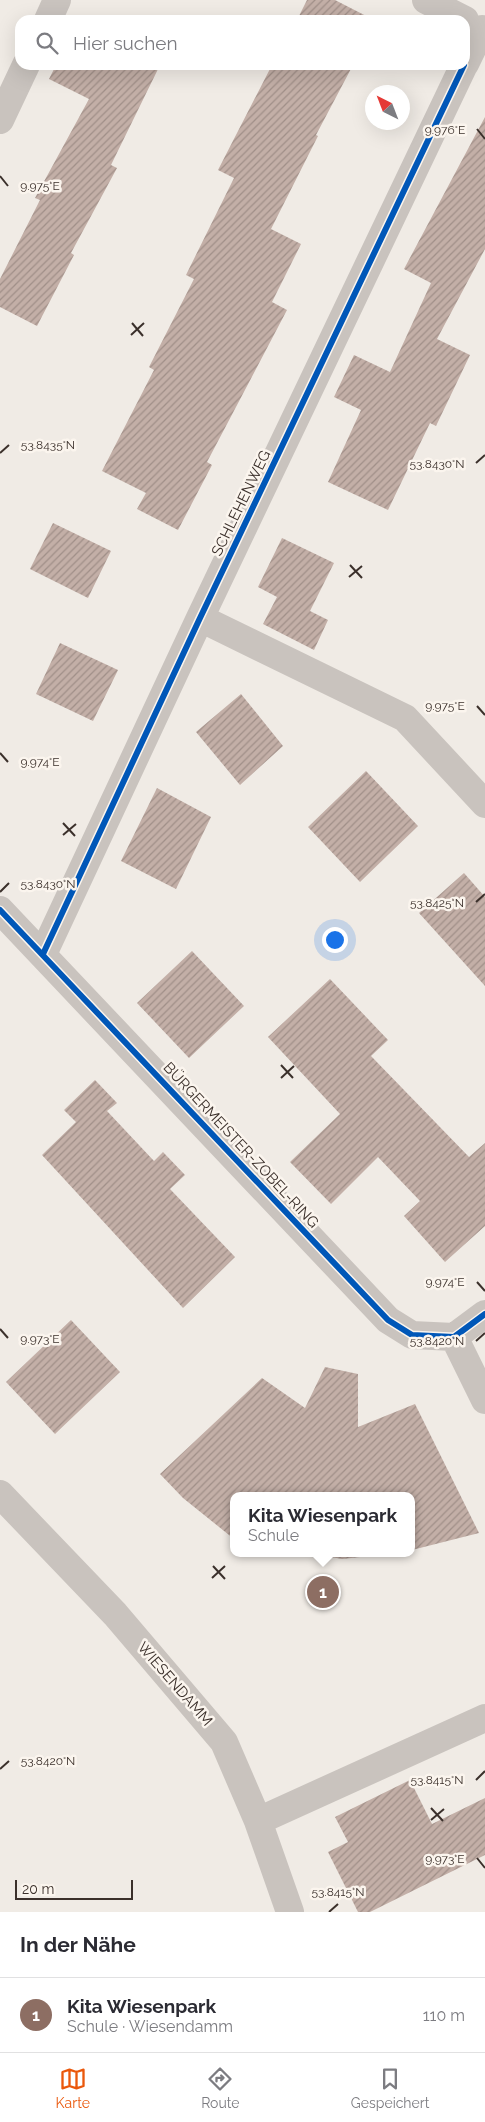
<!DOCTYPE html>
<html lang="de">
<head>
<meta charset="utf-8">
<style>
  body { margin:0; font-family:Raleway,sans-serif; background:#f2f2f3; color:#2b2b33 }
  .compass { position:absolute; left:365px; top:85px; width:45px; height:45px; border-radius:50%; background:#fff; box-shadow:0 5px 20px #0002; rotate:318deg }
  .scale { position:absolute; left:15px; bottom:12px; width:118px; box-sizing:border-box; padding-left:5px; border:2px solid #3b302b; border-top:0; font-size:14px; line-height:18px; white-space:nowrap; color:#3b302b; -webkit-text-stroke:4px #fbf5ee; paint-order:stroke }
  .you { position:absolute; left:334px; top:939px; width:18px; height:18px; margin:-12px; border:4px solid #fff; border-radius:50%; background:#1a73e8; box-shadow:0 0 0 8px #1a73e833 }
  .badge { display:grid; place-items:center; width:32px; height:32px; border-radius:50%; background:#ea580c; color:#fff; font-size:16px; font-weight:700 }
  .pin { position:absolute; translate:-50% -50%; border:2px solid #fff; box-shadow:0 1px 5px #0006 }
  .popup { position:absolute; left:230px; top:1492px; width:185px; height:65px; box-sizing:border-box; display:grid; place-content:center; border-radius:10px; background:#fff; filter:drop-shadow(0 1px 4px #0005); font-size:16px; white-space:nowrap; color:#7c7c81 }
  .popup b { font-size:19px; color:#2b2b33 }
  .popup::after { content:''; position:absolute; left:50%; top:100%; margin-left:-10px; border:10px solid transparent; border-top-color:#fff }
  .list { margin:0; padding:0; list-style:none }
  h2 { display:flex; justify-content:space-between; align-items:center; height:65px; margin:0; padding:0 20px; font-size:21px }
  h2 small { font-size:16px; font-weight:400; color:#7c7c81 }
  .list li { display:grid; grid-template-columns:32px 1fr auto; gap:15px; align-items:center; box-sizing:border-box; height:75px; padding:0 20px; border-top:1px solid #e1e1e2 }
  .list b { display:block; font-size:19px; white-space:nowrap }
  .list p { margin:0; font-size:16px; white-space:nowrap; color:#7c7c81 }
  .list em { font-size:16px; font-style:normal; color:#7c7c81 }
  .icon { flex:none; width:28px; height:28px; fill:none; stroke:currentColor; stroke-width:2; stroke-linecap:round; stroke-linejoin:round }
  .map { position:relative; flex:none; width:485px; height:1912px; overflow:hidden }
  .search { position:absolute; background:#fff; box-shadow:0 5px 20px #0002; left:15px; right:15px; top:15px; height:55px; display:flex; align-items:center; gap:12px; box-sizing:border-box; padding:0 18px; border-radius:15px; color:#7c7c81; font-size:19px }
  .sheet { height:140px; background:#fff }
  nav { display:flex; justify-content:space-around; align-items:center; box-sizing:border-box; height:70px; border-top:1px solid #e1e1e2; background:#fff; font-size:14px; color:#7c7c81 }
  nav a { display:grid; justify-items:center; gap:2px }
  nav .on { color:#ea580c }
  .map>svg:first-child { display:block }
</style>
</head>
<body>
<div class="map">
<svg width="485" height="1912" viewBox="0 0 485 1912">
  <defs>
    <pattern id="building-hatch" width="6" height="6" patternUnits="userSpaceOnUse" patternTransform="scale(1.25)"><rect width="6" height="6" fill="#c3afa7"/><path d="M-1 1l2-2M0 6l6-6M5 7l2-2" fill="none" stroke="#a08f88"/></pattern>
  </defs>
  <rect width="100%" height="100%" fill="#f0ebe5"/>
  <!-- building -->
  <path fill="url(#building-hatch)" d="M307 0H335L374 20H297Z
    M56 65H160L111 165 117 168 71 253 74 255 37 326 0 307V279L40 200 35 198 89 99 49 79Z
    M272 65H353L316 135 318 136 271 229 301 244 272 302 287 310 207 462 212 465 178 530 137 509 146 493 102 471 154 370 149 367 194 279 186 275 234 178 218 170Z
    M485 117V249L437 339 470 355 436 426 430 423 388 510 328 482 361 410 334 397 354 355 390 372 431 283 404 269Z
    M53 523 111 551 88 598 30 569Z
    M282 538 334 563 310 611 328 620 314 650 263 624 277 597 258 587Z
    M60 643 118 670 93 721 36 694Z
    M241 694 283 746 240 785 196 732Z
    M366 771 418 826 360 882 308 827Z
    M157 788 211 817 176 889 121 861Z
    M464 873 485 897V986L419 913Z
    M192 951 244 1006 189 1058 137 1003Z
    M330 979 388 1040 371 1056 469 1157 485 1143V1226L445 1262 404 1216 420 1201 378 1157 331 1204 290 1162 340 1114 268 1037Z
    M95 1080 117 1103 107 1111 154 1161 163 1152 185 1175 170 1189 235 1257 183 1308 42 1155 76 1122 64 1110Z
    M71 1320 120 1372 55 1434 6 1382Z
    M325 1367 358 1374V1427L415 1404 479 1533 412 1550V1496H234V1539L183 1498 160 1474 262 1378 305 1408Z
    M309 1553H397L342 1559Z
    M410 1780 432 1824 485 1798V1855L370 1912H358L328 1852 348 1842 335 1817Z"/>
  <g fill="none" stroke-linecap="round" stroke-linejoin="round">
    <!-- minor -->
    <path stroke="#c9c3be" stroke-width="28" d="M426 0 465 20
      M48 20 57 0
      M465 64 482 29
      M0 120 26 65
      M200 618 405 718 485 804
      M0 910 388 1320 412 1335 454 1337 485 1314
      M43 954 200 618 464 65
      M454 1337 485 1400
      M0 1494 115 1614 224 1742 258 1821 290 1912
      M258 1821 485 1718"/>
    <!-- cycleway casing -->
    <g stroke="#fbf5ee" stroke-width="9">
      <path id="cycleway" d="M0 910 388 1320 412 1335 454 1337 485 1314
        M43 954 200 618 464 65"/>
    </g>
    <!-- cycleway -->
    <use href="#cycleway" stroke="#0057b8" stroke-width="6"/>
  </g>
  <!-- ticks -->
  <path fill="none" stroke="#3b302b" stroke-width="2" d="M477 129 485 139M0 176 8 186M132 323 143 336M131 335 144 323M0 453 9 445M476 463 485 455M350 565 362 578M349 577 362 566M477 706 485 715M0 753 8 762M63 823 75 836M63 835 76 824M0 892 9 883M476 902 485 894M281 1065 293 1078M281 1078 294 1066M477 1282 485 1291M0 1329 8 1338M476 1341 485 1333M213 1566 225 1579M212 1578 225 1566M0 1769 9 1761M476 1780 485 1771M431 1808 443 1821M431 1820 444 1809M477 1858 485 1868M329 1912 338 1904"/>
  <g text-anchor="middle" stroke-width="5" stroke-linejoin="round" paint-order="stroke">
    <!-- street labels -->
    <g font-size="15" fill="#3b302b" stroke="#fbf5ee">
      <text transform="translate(241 503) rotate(-64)" y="5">SCHLEHENWEG</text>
      <text transform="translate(241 1145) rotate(47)" y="5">BÜRGERMEISTER-ZOBEL-RING</text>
      <text transform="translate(175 1684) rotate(49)" y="5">WIESENDAMM</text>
    </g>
  </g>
  <g font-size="12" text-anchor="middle" fill="#3b302b" stroke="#fbf5ee" stroke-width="5" stroke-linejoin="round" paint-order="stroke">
    <text x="445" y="134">9.976°E</text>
    <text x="40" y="190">9.975°E</text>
    <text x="48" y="449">53.8435°N</text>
    <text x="437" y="468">53.8430°N</text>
    <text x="445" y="710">9.975°E</text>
    <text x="40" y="766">9.974°E</text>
    <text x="48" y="888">53.8430°N</text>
    <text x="437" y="907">53.8425°N</text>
    <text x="445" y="1286">9.974°E</text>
    <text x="40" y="1343">9.973°E</text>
    <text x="437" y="1345">53.8420°N</text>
    <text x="48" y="1765">53.8420°N</text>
    <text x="437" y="1784">53.8415°N</text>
    <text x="445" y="1863">9.973°E</text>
    <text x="338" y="1896">53.8415°N</text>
  </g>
</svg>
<svg class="compass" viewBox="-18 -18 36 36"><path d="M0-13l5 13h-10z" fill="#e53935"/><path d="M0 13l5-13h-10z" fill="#7c7c81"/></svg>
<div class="scale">20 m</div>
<div class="you"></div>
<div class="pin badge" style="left:323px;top:1592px;background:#8d6e63">1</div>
<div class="popup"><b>Kita Wiesenpark</b>Schule</div>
<div class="search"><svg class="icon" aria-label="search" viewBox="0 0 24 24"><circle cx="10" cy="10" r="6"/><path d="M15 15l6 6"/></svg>Hier suchen</div>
</div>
<section class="sheet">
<h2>In der Nähe<small></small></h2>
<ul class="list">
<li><span class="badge" style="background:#8d6e63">1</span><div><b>Kita Wiesenpark</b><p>Schule · Wiesendamm</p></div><em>110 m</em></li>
</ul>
</section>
<nav>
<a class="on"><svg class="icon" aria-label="map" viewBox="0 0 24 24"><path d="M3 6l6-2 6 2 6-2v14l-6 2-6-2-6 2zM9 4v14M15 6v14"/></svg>Karte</a>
<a><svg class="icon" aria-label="directions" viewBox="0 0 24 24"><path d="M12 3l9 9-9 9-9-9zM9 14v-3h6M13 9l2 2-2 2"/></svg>Route</a>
<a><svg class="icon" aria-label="saved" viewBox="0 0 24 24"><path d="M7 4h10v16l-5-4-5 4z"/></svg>Gespeichert</a>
</nav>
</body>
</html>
